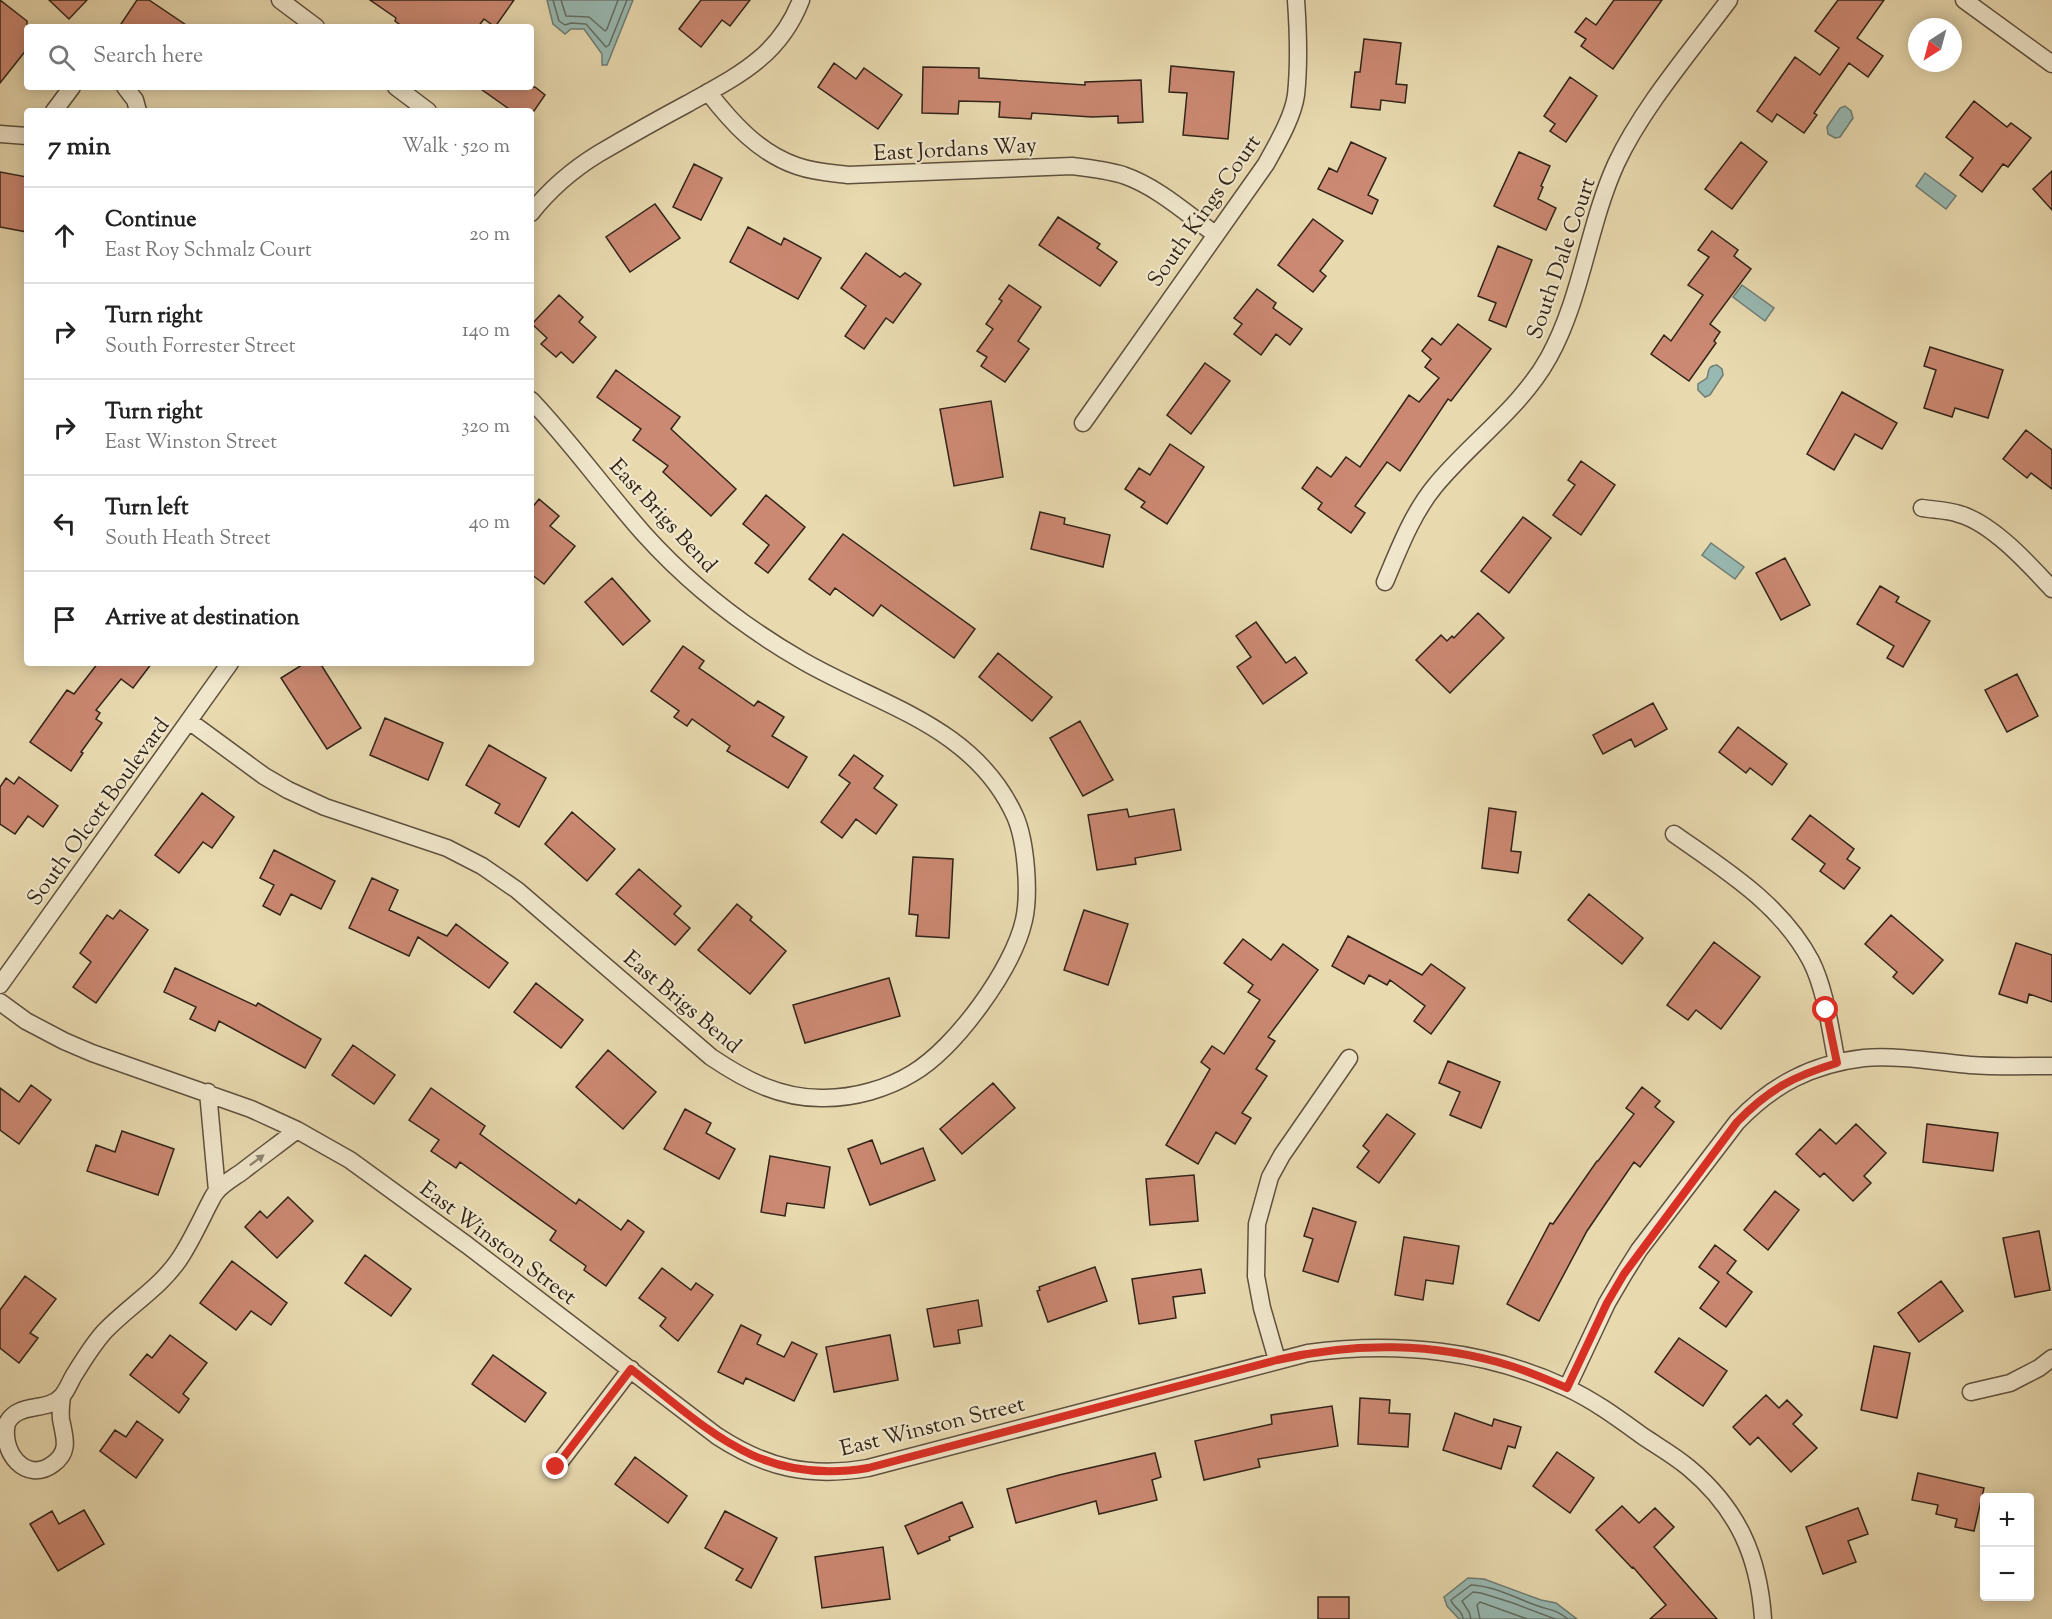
<!DOCTYPE html>
<html lang="en">
<head>
<meta charset="utf-8">
<style>
  body { margin:0; font-family:"Sorts Mill Goudy",serif; background:#f2f2f2; color:#222 }
  .controls { position:absolute; right:18px; bottom:18px; display:grid; overflow:hidden; border-radius:6px; box-shadow:0 3px 15px #0003 }
  .controls button { width:54px; height:54px; display:grid; place-items:center; padding:0; border:0; border-bottom:2px solid #e0e0e0; background:#fff; color:#222; font:30px sans-serif }
  .compass { position:absolute; left:1908px; top:18px; width:54px; height:54px; border-radius:50%; background:#fff; box-shadow:0 3px 15px #0003; rotate:216deg }
  .stop { position:absolute; width:18px; height:18px; margin:-14px; border:4px solid #d93025; border-radius:50%; background:#fff }
  .stop.end { background:#d93025; border-color:#fff; box-shadow:0 2px 6px #0008 }
  .list { margin:0; padding:0; list-style:none }
  h2 { display:flex; justify-content:space-between; align-items:center; height:78px; margin:0; padding:0 24px; font-size:26px }
  h2 small { font-size:20px; font-weight:400; color:#767676 }
  .list li { display:grid; grid-template-columns:39px 1fr auto; gap:18px; align-items:center; box-sizing:border-box; height:96px; padding:0 24px; border-top:2px solid #e0e0e0 }
  .list b { display:block; font-size:22px; white-space:nowrap }
  .list p { margin:0; font-size:20px; white-space:nowrap; color:#767676 }
  .list em { font-size:20px; font-style:normal; color:#767676 }
  .icon { flex:none; width:33px; height:33px; fill:none; stroke:currentColor; stroke-width:2; stroke-linecap:round; stroke-linejoin:round }
  .map { position:relative; flex:none; width:2052px; height:1619px; overflow:hidden }
  .search { position:absolute; background:#fff; box-shadow:0 3px 15px #0003; left:24px; top:24px; width:510px; height:66px; display:flex; align-items:center; gap:15px; box-sizing:border-box; padding:0 21px; border-radius:6px; color:#767676; font-size:22px }
  .panel { position:absolute; background:#fff; box-shadow:0 3px 15px #0003; left:24px; top:108px; width:510px; height:558px; border-radius:6px }
  .map>svg:first-child { display:block }
</style>
</head>
<body>
<div class="map">
<svg width="2052" height="1619" viewBox="0 0 2052 1619">
  <rect width="100%" height="100%" fill="#e8d9af"/>
  <filter id="stains"><feTurbulence type="fractalNoise" baseFrequency=".00333" numOctaves="4"/><feColorMatrix values="0 0 0 0 .2 0 0 0 0 .09 0 0 0 0 .02 0 0 0 .5 -.17"/></filter>
  <radialGradient id="worn" r=".72"><stop offset=".6" stop-color="#630" stop-opacity="0"/><stop offset="1" stop-color="#630" stop-opacity=".3"/></radialGradient>
  <!-- water -->
  <path fill="#98b9b2" stroke="#6f7d74" stroke-width="1.5" d="M547 0H633L607 65H602V54L584 29H571L565 34 553 24Z
    M1845 106 1851 111 1853 118 1840 137 1835 138 1828 134 1827 127 1840 108Z
    M1925 173 1956 196 1946 209 1916 186Z
    M1742 285 1774 308 1765 321 1733 297Z
    M1717 365 1722 369 1723 375 1710 395 1705 397 1698 390V384L1707 378C1709 371 1707 366 1717 365Z
    M1711 543 1744 567 1735 579 1702 555Z
    M1468 1578 1484 1579 1541 1600 1556 1603 1577 1619H1459L1447 1606 1444 1597Z"/>
  <g fill="none" stroke-linecap="round" stroke-linejoin="round">
    <!-- shore -->
    <path stroke="#646e65" stroke-width="1.5" d="M553 0 559 21 565 25 571 23 586 24 606 47 609 45 627 0
      M561 0 566 16 589 17 605 31 607 29 618 0
      M1463 1619C1463 1610 1453 1608 1451 1600L1471 1585C1495 1586 1515 1598 1538 1606 1553 1611 1554 1609 1568 1619
      M1471 1619 1469 1612 1462 1601 1473 1592 1481 1593 1513 1603 1555 1619
      M1480 1619 1477 1605 1480 1602 1527 1619"/>
  </g>
  <!-- building -->
  <path fill="#cb8872" stroke="#312418" stroke-width="1.5" d="M0 0 27 21V49L0 83Z
    M49 0H87L69 19Z
    M137 0H149L189 27H119Z
    M370 0H514L495 27 484 19 478 27H403L395 21 396 18Z
    M701 0H750L730 26 722 20 701 47 679 29Z
    M1614 0H1662L1613 69 1581 46 1586 39 1575 32 1586 18 1596 25Z
    M1838 0H1884L1857 38 1883 56 1868 77 1849 63 1814 113 1817 115 1804 133 1777 114 1772 122 1757 111 1795 57 1820 75 1839 48 1815 31Z
    M1364 39 1401 43 1396 84 1407 85 1405 103 1381 100 1380 110 1351 107 1355 72H1360Z
    M834 63 856 79 864 68 902 95 878 129 818 87Z
    M1171 66 1234 72 1228 139 1183 135 1187 93 1169 92Z
    M923 67 979 68V78L1085 85V82L1141 80 1143 122 1118 123V116L1092 117 1032 113 1031 119 999 117 1000 102 959 101 958 114 922 113Z
    M1570 77 1597 96 1566 142 1550 131 1555 124 1544 116Z
    M478 87H535L545 95 534 111H512Z
    M1974 101 2007 127 2011 123 2031 138 2008 167 2003 164 1982 192 1960 175 1973 158 1946 137Z
    M1351 142 1386 158 1368 195 1378 200 1372 214 1318 189 1329 168 1337 172Z
    M1741 142 1767 162 1732 209 1705 189Z
    M1519 152 1550 166 1541 186 1543 187 1538 199 1556 208 1546 230 1494 206Z
    M694 164 722 178 701 220 673 207Z
    M2052 171V210L2033 189Z
    M0 172 27 177V232L0 227Z
    M655 204 680 238 630 272 606 237Z
    M1058 217 1100 244 1097 248 1117 262 1100 286 1039 245Z
    M1313 219 1343 241 1320 271 1326 276 1313 292 1278 265Z
    M748 227 781 245 784 238 821 258 798 299 730 262Z
    M1712 231 1738 250 1734 256 1751 269 1710 324 1720 332 1714 341 1716 343 1689 381 1651 354 1664 335 1671 341 1703 295 1688 285 1709 257 1698 250Z
    M1498 246 1532 260 1506 327 1489 320 1496 303 1478 296Z
    M866 253 900 277 905 273 921 284 893 323 886 318 864 349 845 336 866 306 841 288Z
    M1009 285 1041 307 1018 341 1029 349 1005 382 981 366 987 357 977 351 993 329 986 324 1002 301 999 299Z
    M1257 289 1276 303 1273 308 1302 329 1290 345 1276 334 1261 355 1234 334 1242 324 1234 318Z
    M559 295 583 317 579 322 596 337 573 363 561 352 556 357 541 344 547 338 532 324Z
    M1458 324 1491 349 1451 401 1448 399 1400 471 1387 462 1355 506 1365 513 1351 533 1318 509 1322 503 1302 488 1317 467 1331 477 1346 457 1360 467 1409 395 1419 402 1439 378 1425 367 1431 359 1422 351 1432 338 1441 345Z
    M1930 347 2003 370 1988 418 1955 408 1952 417 1924 408 1936 370 1924 366Z
    M1205 363 1230 381 1191 434 1167 415Z
    M616 370 680 417 671 429 736 489 711 516 663 472 668 466 633 440 641 429 597 397Z
    M1842 392 1897 423 1882 449 1855 434 1834 470 1807 454Z
    M991 401 1003 477 954 486 940 409Z
    M2026 430 2052 450V489L2031 473 2027 478 2003 459Z
    M1170 444 1204 467 1167 524 1141 507 1145 502 1125 489 1139 468 1150 475Z
    M1581 461 1615 485 1581 535 1553 515 1575 485 1568 480Z
    M766 495 805 527 768 573 755 563 769 545 743 524Z
    M539 499 559 516 550 526 575 546 544 584 531 574V509Z
    M1040 512 1065 518 1064 524 1110 535 1103 567 1031 549Z
    M1523 517 1551 538 1509 593 1481 571Z
    M843 534 975 629 954 658 881 605 873 616 835 588 830 595 809 579Z
    M1785 558 1810 605 1781 620 1756 573Z
    M612 578 650 621 623 645 585 602Z
    M1880 586 1899 597 1896 602 1930 621 1903 667 1887 658 1894 646 1857 624Z
    M1478 613 1504 638 1450 693 1416 660 1441 635 1447 641 1452 636 1454 638Z
    M1256 622 1286 663 1295 657 1307 673 1263 704 1237 667 1251 657 1236 636Z
    M683 646 704 661 699 668 754 706 758 701 784 717 772 736 807 757 788 788 727 751 730 746 692 719 687 726 674 717 679 711 651 691Z
    M998 653 1052 697 1032 721 979 677Z
    M98 663H152L133 688 121 679 96 710 100 713 96 719 102 723 81 752 83 753 71 771 30 742 67 690 74 694Z
    M305 663H320L361 728 327 749 281 678Z
    M2017 674 2038 716 2007 732 1985 690Z
    M1653 703 1667 729 1635 747 1631 739 1603 754 1593 735Z
    M385 718 443 743 428 780 370 755Z
    M1080 721 1113 780 1083 796 1050 738Z
    M1738 727 1787 764 1772 785 1750 768 1746 773 1719 752Z
    M489 745 546 778 519 827 495 813 500 804 466 785Z
    M854 755 883 776 874 788 897 805 876 834 856 819 842 838 821 822 850 783 839 775Z
    M19 777 58 806 43 827 28 816 15 834 0 824V787L6 778 14 784Z
    M202 793 234 817 212 848 203 842 179 873 155 855Z
    M1489 808 1516 812 1511 851 1521 852 1518 873 1482 868Z
    M1127 809 1129 817 1174 809 1181 850 1135 858 1136 864 1097 870 1088 815Z
    M572 812 615 849 587 881 545 844Z
    M1810 815 1854 849 1847 859 1860 868 1844 889 1820 871 1825 864 1792 839Z
    M274 850 335 881 321 909 291 894 280 915 263 906 274 885 260 878Z
    M913 857 953 859 949 938 916 936 918 915 909 914Z
    M639 869 681 906 674 914 690 928 675 945 616 894Z
    M372 878 398 890 389 910 447 936 456 924 508 963 489 988 418 937 409 956 349 928Z
    M1589 894 1643 938 1622 964 1568 920Z
    M737 904 752 917 750 920 786 951 750 994 698 950Z
    M120 910 148 930 96 1003 73 987 91 962 80 953 107 915 113 919Z
    M1084 910 1128 924 1108 985 1064 970Z
    M1891 915 1943 960 1913 994 1893 977 1897 972 1865 944Z
    M1348 936 1422 975 1431 964 1465 988 1431 1034 1414 1021 1425 1006 1390 980 1387 985 1369 975 1364 984 1332 966Z
    M1243 939 1271 960 1283 944 1318 970 1268 1037 1275 1041 1256 1069 1267 1076 1242 1113 1251 1118 1235 1144 1216 1132 1198 1164 1166 1145 1210 1069 1201 1062 1212 1046 1224 1054 1260 1000 1248 992 1253 985 1224 963Z
    M1714 942 1760 977 1721 1029 1696 1010 1688 1020 1667 1005Z
    M2016 943 2052 955V1002L2029 994 2027 1003 1999 994Z
    M175 968 256 1006 258 1003 321 1039 305 1068 219 1021 215 1031 190 1019 196 1007 164 992Z
    M889 978 900 1016 805 1043 793 1005Z
    M536 983 583 1020 561 1048 514 1012Z
    M353 1045 395 1075 374 1104 332 1075Z
    M608 1050 656 1092 623 1129 576 1087Z
    M1448 1061 1500 1082 1481 1128 1450 1115 1460 1092 1439 1083Z
    M993 1083 1015 1108 962 1154 940 1129Z
    M31 1085 51 1100 19 1144 0 1130V1088L19 1102Z
    M1642 1087 1660 1101 1655 1107 1674 1122 1640 1167 1634 1162 1587 1231 1539 1321 1507 1304 1550 1223 1553 1224 1597 1161H1598L1634 1114 1626 1108Z
    M431 1088 485 1126 480 1134 576 1204 579 1199 621 1230 628 1220 644 1232 606 1286 584 1270 586 1266 550 1240 556 1231 460 1162 456 1168 431 1151 439 1140 409 1120Z
    M685 1109 711 1123 706 1133 735 1149 719 1179 664 1149Z
    M1387 1114 1415 1134 1379 1183 1357 1167 1369 1151 1363 1146Z
    M1856 1124 1886 1153 1864 1176 1871 1183 1853 1201 1824 1173 1820 1177 1796 1154 1820 1129 1836 1144Z
    M1927 1124 1998 1133 1993 1171 1923 1162Z
    M122 1131 174 1149 158 1195 87 1171 96 1145 115 1152Z
    M872 1140 881 1164 923 1148 935 1180 870 1205 848 1149Z
    M770 1156 830 1167 824 1208 787 1203 785 1216 761 1212Z
    M1194 1175 1198 1221 1150 1225 1146 1179Z
    M1775 1191 1799 1210 1768 1250 1744 1230Z
    M288 1197 313 1221 277 1258 245 1227 260 1211 267 1218Z
    M1313 1208 1356 1222 1338 1282 1303 1271 1313 1239 1304 1236Z
    M2039 1231 2050 1290 2015 1297 2003 1238Z
    M1404 1237 1459 1246 1453 1284 1426 1280 1423 1300 1395 1295Z
    M1715 1245 1736 1261 1727 1273 1752 1292 1726 1327 1700 1308 1719 1282 1699 1267Z
    M365 1255 411 1289 391 1316 345 1283Z
    M232 1261 287 1303 271 1325 251 1311 236 1330 200 1303Z
    M1095 1267 1107 1301 1048 1322 1037 1291 1040 1290 1039 1287Z
    M662 1268 691 1290 696 1283 713 1295 678 1341 660 1326 666 1318 639 1298Z
    M1201 1269 1205 1293 1173 1297 1176 1318 1139 1324 1132 1279Z
    M25 1276 56 1299 30 1333 38 1338 19 1363 0 1348V1310Z
    M1941 1281 1963 1311 1919 1342 1898 1313Z
    M978 1300 982 1326 958 1330 960 1343 934 1347 927 1309Z
    M741 1325 761 1335 757 1344 784 1357 792 1342 817 1354 794 1401 746 1378 743 1384 718 1372Z
    M170 1335 207 1363 183 1394 189 1399 179 1413 130 1375 147 1354 152 1358Z
    M890 1335 898 1380 834 1392 826 1347Z
    M1679 1338 1727 1371 1703 1406 1655 1372Z
    M1874 1346 1910 1353 1897 1418 1861 1410Z
    M493 1355 546 1393 525 1422 472 1384Z
    M1766 1395 1779 1408 1787 1400 1802 1415 1793 1424 1817 1448 1791 1472 1758 1437 1750 1445 1733 1427Z
    M1360 1398 1390 1400 1389 1413 1410 1414 1408 1447 1358 1444Z
    M1332 1406 1338 1446 1258 1459 1260 1467 1204 1480 1195 1441 1272 1424 1271 1415Z
    M1455 1413 1492 1426 1494 1419 1521 1427 1515 1448 1508 1446 1501 1469 1443 1450Z
    M137 1421 163 1440 136 1478 100 1451 115 1430 126 1437Z
    M1557 1452 1594 1478 1570 1513 1533 1486Z
    M1155 1453 1161 1477 1152 1480 1157 1500 1099 1514 1096 1501 1016 1523 1007 1489 1059 1475Z
    M635 1457 687 1496 668 1523 615 1484Z
    M1918 1473 1984 1488 1974 1531 1955 1527 1957 1519 1936 1514 1938 1505 1912 1500Z
    M962 1502 973 1527 949 1537 950 1540 918 1554 905 1526Z
    M1622 1506 1639 1523 1655 1508 1674 1527 1654 1547 1717 1619H1650L1666 1605 1633 1567 1632 1568 1596 1530Z
    M1858 1508 1868 1534 1848 1541 1856 1562 1823 1574 1806 1527Z
    M84 1510 104 1544 58 1571 30 1524 52 1511 59 1524Z
    M725 1511 777 1538 751 1588 736 1580 743 1569 705 1548Z
    M883 1547 890 1599 822 1608 815 1557Z
    M1318 1597H1349V1619H1318Z"/>
  <g fill="none" stroke-linecap="round" stroke-linejoin="round">
    <!-- street casing -->
    <g stroke="#5f513e" stroke-width="19">
      <path id="street" d="M280 0 316 27
        M1964 0 2052 64
        M125 87 135 100 138 111
        M396 87 428 111
        M708 92C732 123 759 153 797 166 814 172 831 173 848 175L1072 166C1089 168 1107 170 1123 175 1158 187 1187 214 1215 234
        M54 111 72 87
        M0 134 27 136
        M531 213C550 189 572 170 598 154 627 137 657 120 687 104 737 76 779 57 801 0
        M1083 423 1266 164C1277 144 1293 117 1296 95 1299 67 1298 28 1296 0
        M1922 508C1934 510 1948 510 1959 514 1992 523 2029 564 2052 589
        M1385 582C1399 549 1412 514 1435 486 1471 442 1521 408 1549 357 1582 297 1588 226 1616 164 1642 108 1691 51 1729 0
        M189 721 264 776 288 790 325 807 447 848 482 866 517 890 711 1057C745 1080 781 1099 824 1098 854 1098 887 1089 913 1073 956 1047 1013 969 1024 920 1030 893 1026 841 1015 816 974 726 881 706 803 661 744 627 689 584 644 534 605 490 571 442 531 400
        M1674 834C1725 870 1781 904 1811 961 1826 991 1830 1029 1837 1063
        M0 985 230 663
        M0 1002 26 1021 64 1041 92 1053 251 1109 297 1130 350 1160 467 1245 717 1436C766 1468 809 1478 868 1468L1308 1353C1396 1341 1486 1350 1567 1388 1595 1401 1619 1419 1644 1437 1659 1447 1675 1456 1689 1468 1738 1509 1759 1557 1763 1619
        M208 1092 217 1191
        M1277 1360 1262 1308 1256 1276 1257 1224 1270 1177 1282 1155 1349 1058
        M1567 1388 1607 1303 1624 1274 1639 1250 1737 1122C1772 1085 1812 1064 1864 1058 1896 1055 1938 1062 1970 1065 1997 1067 2025 1066 2052 1066
        M1971 1392 2010 1383 2039 1368 2052 1358
        M62 1396C61 1404 60 1411 61 1419 64 1437 71 1451 53 1464 26 1484 0 1452 7 1423 19 1401 47 1413 62 1396 68 1389 71 1379 76 1372 84 1359 94 1343 105 1331 130 1305 163 1286 182 1255 192 1239 200 1222 208 1206 211 1201 213 1195 217 1191 224 1183 235 1177 243 1171 261 1157 279 1144 297 1130
        M556 1467 631 1369"/>
    </g>
    <!-- street -->
    <use href="#street" stroke="#f0e6cb" stroke-width="16"/>
  </g>
  <!-- one-way arrows -->
  <defs><path id="oneway-solid" d="M-6-.8H1V-3.2L6.5 0L1 3.2V.8H-6Z" transform="scale(1.5)"/></defs>
  <use fill="#908572" href="#oneway-solid" transform="translate(257 1160) rotate(-37)"/>
  <g fill="none" stroke-linecap="round" stroke-linejoin="round">
    <!-- route -->
    <path stroke="#d93025" stroke-width="8" d="M556 1467 631 1369C709 1430 760 1486 868 1468L1277 1360C1353 1342 1435 1342 1511 1366 1530 1372 1548 1380 1567 1388L1607 1303 1624 1274 1737 1122C1769 1089 1794 1076 1837 1063L1826 1010"/>
  </g>
  <g text-anchor="middle" stroke-width="4.5" stroke-linejoin="round" paint-order="stroke">
    <!-- street labels -->
    <g font-size="22" fill="#312418" stroke="#f0e6cb">
      <text transform="translate(955 148) rotate(-3)" y="8">East Jordans Way</text>
      <text transform="translate(1203 210) rotate(-55)" y="8">South Kings Court</text>
      <text transform="translate(1560 258) rotate(-71)" y="8">South Dale Court</text>
      <text transform="translate(664 515) rotate(47)" y="8">East Brigs Bend</text>
      <text transform="translate(97 811) rotate(-54)" y="8">South Olcott Boulevard</text>
      <text transform="translate(683 1001) rotate(40)" y="8">East Brigs Bend</text>
      <text transform="translate(499 1242) rotate(37)" y="8">East Winston Street</text>
      <text transform="translate(932 1425) rotate(-14)" y="8">East Winston Street</text>
    </g>
  </g>
  <rect width="100%" height="100%" filter="url(#stains)"/>
  <rect width="100%" height="100%" fill="url(#worn)"/>
</svg>
<div class="controls">
<button>+</button>
<button>−</button>
</div>
<svg class="compass" viewBox="-18 -18 36 36"><path d="M0-13l5 13h-10z" fill="#e53935"/><path d="M0 13l5-13h-10z" fill="#767676"/></svg>
<div class="stop" style="left:1826px;top:1010px"></div>
<div class="stop end" style="left:556px;top:1467px"></div>
<div class="search"><svg class="icon" aria-label="search" viewBox="0 0 24 24"><circle cx="10" cy="10" r="6"/><path d="M15 15l6 6"/></svg>Search here</div>
<section class="panel">
<h2>7 min<small>Walk · 520 m</small></h2>
<ul class="list">
<li><svg class="icon" aria-label="ahead" viewBox="0 0 24 24"><path d="M12 20V5M6 11l6-6 6 6"/></svg><div><b>Continue</b><p>East Roy Schmalz Court</p></div><em>20 m</em></li>
<li><svg class="icon" aria-label="right" viewBox="0 0 24 24"><path d="M7 20v-9h11M14 6l5 5-5 5"/></svg><div><b>Turn right</b><p>South Forrester Street</p></div><em>140 m</em></li>
<li><svg class="icon" aria-label="right" viewBox="0 0 24 24"><path d="M7 20v-9h11M14 6l5 5-5 5"/></svg><div><b>Turn right</b><p>East Winston Street</p></div><em>320 m</em></li>
<li><svg class="icon" aria-label="left" viewBox="0 0 24 24"><path d="M17 20v-9H6M10 6l-5 5 5 5"/></svg><div><b>Turn left</b><p>South Heath Street</p></div><em>40 m</em></li>
<li><svg class="icon" aria-label="arrive" viewBox="0 0 24 24"><path d="M6 21V4h12l-3 4 3 4H6"/></svg><div><b>Arrive at destination</b></div></li>
</ul>
</section>
</div>
</body>
</html>
